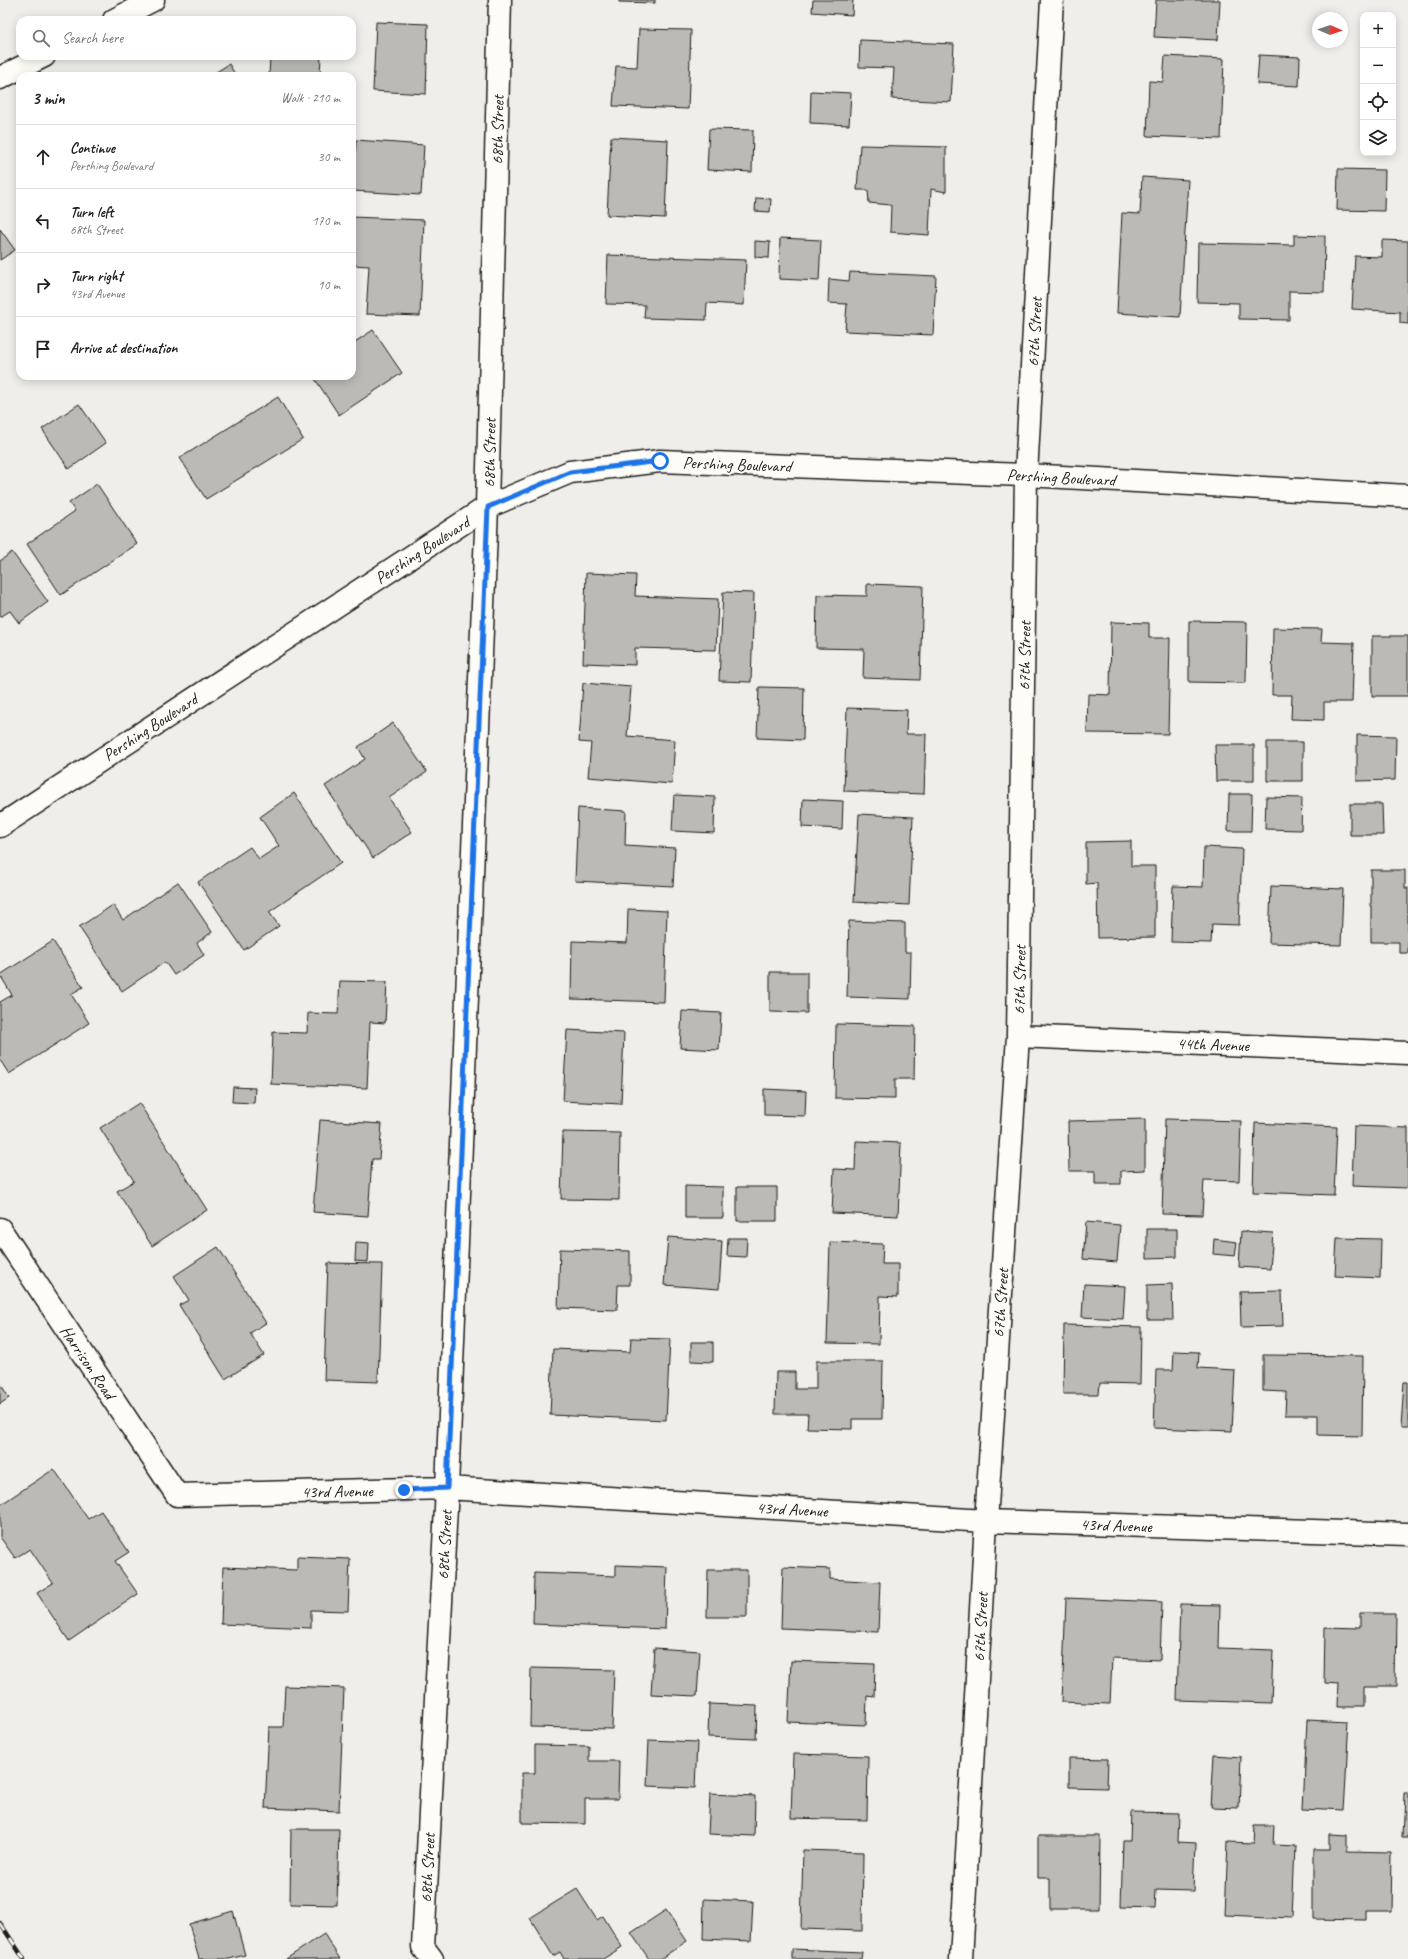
<!DOCTYPE html>
<html lang="en">
<head>
<meta charset="utf-8">
<style>
  body { margin:0; font-family:Caveat,sans-serif; background:#f2f2f2; color:#222 }
  .controls { position:absolute; right:12px; top:12px; display:grid; overflow:hidden; border-radius:8px; box-shadow:0 2px 10px #0003 }
  .controls button { width:36px; height:36px; display:grid; place-items:center; padding:0; border:0; border-bottom:1px solid #e0e0e0; background:#fff; color:#222; font:20px sans-serif }
  .compass { position:absolute; left:1312px; top:12px; width:36px; height:36px; border-radius:50%; background:#fff; box-shadow:0 2px 10px #0003; rotate:92deg }
  .stop { position:absolute; width:12px; height:12px; margin:-9px; border:3px solid #1a73e8; border-radius:50%; background:#fff }
  .stop.end { background:#1a73e8; border-color:#fff; box-shadow:0 1px 4px #0008 }
  .list { margin:0; padding:0; list-style:none }
  h2 { display:flex; justify-content:space-between; align-items:center; height:52px; margin:0; padding:0 16px; font-size:17px }
  h2 small { font-size:13px; font-weight:400; color:#767676 }
  .list li { display:grid; grid-template-columns:26px 1fr auto; gap:12px; align-items:center; box-sizing:border-box; height:64px; padding:0 16px; border-top:1px solid #e0e0e0 }
  .list b { display:block; font-size:15px; white-space:nowrap }
  .list p { margin:0; font-size:13px; white-space:nowrap; color:#767676 }
  .list em { font-size:13px; font-style:normal; color:#767676 }
  .icon { flex:none; width:22px; height:22px; fill:none; stroke:currentColor; stroke-width:2; stroke-linecap:round; stroke-linejoin:round }
  .map { position:relative; flex:none; width:1408px; height:1959px; overflow:hidden }
  .search { position:absolute; background:#fff; box-shadow:0 2px 10px #0003; left:16px; top:16px; width:340px; height:44px; display:flex; align-items:center; gap:10px; box-sizing:border-box; padding:0 14px; border-radius:12px; color:#767676; font-size:15px }
  .panel { position:absolute; background:#fff; box-shadow:0 2px 10px #0003; left:16px; top:72px; width:340px; height:308px; border-radius:12px }
  .map>svg:first-child { display:block }
</style>
</head>
<body>
<div class="map">
<svg width="1408" height="1959" viewBox="0 0 1408 1959">
  <rect width="100%" height="100%" fill="#f0eeea"/>
  <filter id="ink" filterUnits="userSpaceOnUse"><feTurbulence type="fractalNoise" baseFrequency=".025" numOctaves="2"/><feDisplacementMap in="SourceGraphic" scale="8" xChannelSelector="R" yChannelSelector="G"/><feConvolveMatrix kernelMatrix="1 2 1 2 8 2 1 2 1" color-interpolation-filters="sRGB"/></filter>
  <g filter="url(#ink)">
    <!-- building -->
    <path fill="#bbbab6" stroke="#1c1c1c" d="M619 0H655V3L619 2Z
      M813 0H853L852 15 812 12Z
      M1156 0H1220L1218 40 1154 37Z
      M376 22 428 24 426 94 373 91Z
      M639 29 691 30 688 109 613 106 616 66 637 67Z
      M860 40 954 44 951 102 892 99 894 68 859 67Z
      M1259 55 1300 57 1299 86 1257 84Z
      M270 56H321L320 76H269Z
      M1165 56 1224 59 1221 139 1147 136 1149 81 1163 82Z
      M229 64 236 76H210Z
      M811 91 851 93 849 125 810 123Z
      M709 129 753 130 752 172 707 170Z
      M611 137 668 140 665 218 607 215Z
      M356 140 424 145 421 195 353 191Z
      M860 145 946 147V192L931 189 929 235 890 232 891 205 869 203 868 190H857Z
      M1338 169 1385 170 1384 211 1337 210Z
      M1142 177 1188 180 1180 317 1117 313 1122 213 1140 214Z
      M756 198 771 199 770 212 755 211Z
      M352 217 424 220 420 316 366 314 369 266 352 265Z
      M0 229 15 250 0 260Z
      M1294 235 1325 236 1324 292 1289 291V320L1239 319V303L1197 302 1198 243 1294 245Z
      M780 238 821 240 819 281 779 279Z
      M1382 240 1408 241V324L1400 323V312L1352 309 1355 256 1382 257Z
      M755 241 770 242 769 258 755 257Z
      M608 255 746 260 744 305 707 303 706 320 644 318 645 305 606 304Z
      M850 272 936 276 933 335 845 331 847 304 828 303 829 279 849 281Z
      M373 330 402 373 339 415 313 376H352V344Z
      M278 397 303 439 206 499 180 458Z
      M79 404 106 443 69 469 42 429Z
      M97 484 137 544 61 595 27 544 75 511 69 503Z
      M12 552 48 602 19 623 10 611 0 617V561Z
      M586 573 636 575 635 596 718 599 716 650 635 648V665L583 663Z
      M867 584 923 586 920 680 863 678 864 649 816 648 817 595 867 596Z
      M723 592 754 593 751 682 719 681Z
      M1189 621 1247 622 1246 683 1189 682Z
      M1111 622 1149 623V638H1170L1168 734 1087 733 1088 694 1110 695Z
      M1273 628 1322 629 1321 642 1354 643 1352 702H1324V720L1291 719 1292 695H1272Z
      M1372 636H1408V696H1372Z
      M583 683 631 687 627 736 675 740 672 784 588 777 591 743 579 742Z
      M759 687 804 688 803 740 757 738Z
      M847 708 907 710 906 734H926L924 794 844 791Z
      M393 723 427 772 389 798 412 832 373 858 325 786 365 759 358 747Z
      M1357 735 1396 736 1395 780 1357 781Z
      M1267 742H1303V781H1267Z
      M1215 745H1254V781H1216Z
      M294 793 341 863 269 912 279 926 244 950 198 882 250 847 259 859 279 846 260 817Z
      M1229 794H1252L1251 831H1228Z
      M674 795 715 797 714 833 672 831Z
      M1266 797 1302 798 1301 830 1265 829Z
      M803 799 843 801 842 829 802 827Z
      M1350 804H1382L1383 835H1350Z
      M578 808 626 811 625 845 675 848 673 886 575 881Z
      M859 814 913 817 909 905 854 902Z
      M1131 841V866H1155V937L1098 938 1097 883 1086 884V842Z
      M1204 847 1242 849 1239 925 1212 924 1211 943 1171 942 1173 886 1203 887Z
      M1371 870H1405V888H1408V953H1399V942H1371Z
      M178 882 212 932 197 943 204 955 174 975 165 962 122 991 79 927 113 905 123 920Z
      M1271 886 1343 889 1341 945 1269 943Z
      M628 909 667 911 664 1002 571 999 572 941 627 943Z
      M849 921 905 923V952H911L910 999 847 997Z
      M53 941 83 987 71 994 89 1023 9 1074 0 1060V1002L12 995 0 975Z
      M770 972H807V1013L770 1012Z
      M340 981 387 982 385 1023 370 1022 367 1088 271 1084 273 1032 307 1033 308 1013 338 1014Z
      M682 1011 721 1013 719 1050 680 1048Z
      M836 1024 915 1026 914 1079H895V1099L835 1098Z
      M567 1030 624 1033 621 1104 563 1101Z
      M233 1087 255 1088 254 1103 232 1102Z
      M764 1089 806 1091 805 1116 764 1115Z
      M139 1103 207 1210 152 1246 117 1191 134 1181 100 1128Z
      M1145 1119V1170L1121 1171V1184H1095V1171H1069L1068 1121Z
      M1165 1119 1241 1121 1239 1181 1204 1180 1202 1215 1162 1214Z
      M320 1120 382 1124 379 1159H372L368 1216 313 1212Z
      M1255 1123 1337 1127 1334 1195 1253 1192Z
      M1354 1126 1408 1128V1188L1352 1186Z
      M563 1132 620 1133 619 1200 561 1199Z
      M856 1141 901 1143 898 1216 832 1213 834 1169 855 1170Z
      M685 1186 723 1187V1218H685Z
      M737 1187H777V1221H737Z
      M1086 1222 1120 1225 1117 1262 1083 1259Z
      M1147 1229H1177V1257L1147 1258Z
      M1241 1231 1273 1233 1270 1269 1239 1267Z
      M668 1237 722 1241 719 1289 664 1285Z
      M728 1238H747L746 1257 727 1256Z
      M1337 1238 1381 1239 1380 1278 1335 1276Z
      M1214 1239 1237 1242 1235 1256 1213 1254Z
      M356 1242 369 1243 368 1262 355 1261Z
      M830 1242 883 1244 882 1264H898V1297L880 1296 879 1344 827 1343Z
      M218 1247 266 1323 250 1333 264 1355 225 1379 179 1305 189 1300 174 1276Z
      M560 1249 630 1251V1285H618L617 1310 558 1308Z
      M328 1263 382 1264 378 1382 324 1380Z
      M1084 1284 1125 1286 1123 1319 1082 1317Z
      M1172 1284 1173 1320H1147V1285Z
      M1282 1291 1283 1326 1241 1327 1240 1292Z
      M1064 1325 1141 1327 1140 1384 1100 1383 1099 1394H1063Z
      M631 1338 670 1339 666 1420 550 1415 553 1349 630 1352Z
      M691 1342H713V1362L691 1361Z
      M1174 1351 1199 1352 1198 1368 1235 1370 1232 1431 1154 1428 1156 1370H1173Z
      M1263 1355 1363 1356 1362 1436 1318 1435V1415H1285L1286 1392 1263 1391Z
      M816 1361H883L882 1419H852V1429L807 1428 808 1414H775L776 1372H795V1389H816Z
      M1404 1382H1408V1427H1401Z
      M0 1383 9 1398 0 1404Z
      M54 1469 88 1519 101 1511 129 1552 115 1561 138 1594 69 1641 37 1593 53 1583 30 1549 15 1558 0 1537V1505Z
      M297 1557 350 1559 348 1611 311 1610V1628L221 1624 223 1567 297 1570Z
      M616 1565 667 1567 665 1629 533 1624 534 1573 616 1576Z
      M783 1567 830 1569V1579L880 1582 878 1632 781 1628Z
      M708 1570H747V1617H707Z
      M1066 1598 1162 1602 1160 1660 1112 1658 1110 1704 1062 1702Z
      M1180 1604 1220 1605 1219 1648 1273 1650 1271 1703 1177 1700Z
      M1359 1613H1397L1396 1686H1364V1706H1336L1337 1684 1324 1683 1325 1628 1359 1629Z
      M654 1648 700 1651 697 1696 651 1694Z
      M791 1661 875 1664 874 1697 867 1696 866 1725 788 1722Z
      M531 1668 614 1670 612 1729 530 1727Z
      M285 1686 344 1688 339 1811 265 1808 269 1727H283Z
      M709 1704 757 1706 756 1739 708 1737Z
      M1307 1720 1348 1722 1343 1811 1303 1809Z
      M649 1740 697 1742 695 1788 647 1786Z
      M535 1745 589 1746V1761H619L618 1799H585V1824L522 1823V1773H535Z
      M793 1754 868 1756 867 1820 791 1818Z
      M1214 1755 1241 1757 1239 1808 1211 1807Z
      M1069 1758 1108 1759 1107 1788 1069 1787Z
      M710 1794 755 1796 754 1836 708 1834Z
      M1404 1794H1408V1837H1402Z
      M1131 1812 1179 1813 1178 1842 1195 1843 1193 1891 1156 1890 1155 1908 1121 1907 1123 1840H1130Z
      M1254 1825H1275L1274 1845 1294 1846 1291 1918 1225 1915 1228 1842 1253 1843Z
      M291 1829H339L337 1905 290 1904Z
      M1329 1834 1346 1835V1851L1392 1852 1391 1911H1365V1920L1313 1919V1850H1329Z
      M1038 1836H1100L1099 1909H1050V1878H1038Z
      M803 1850 863 1852 862 1931 801 1929Z
      M577 1889 597 1920 603 1916 622 1947 603 1959H564L560 1952 553 1956 530 1918Z
      M704 1899 753 1901 751 1941 703 1939Z
      M666 1910 687 1941 660 1959H649L631 1933Z
      M233 1911 245 1955 229 1959H199L189 1924Z
      M324 1934 340 1959H286Z
      M792 1949 862 1952 861 1959H792Z"/>
    <g fill="none" stroke-linecap="round" stroke-linejoin="round">
      <!-- minor casing -->
      <g stroke="#1c1c1c" stroke-width="25">
        <path id="minor" d="M114 20 153 0
          M0 78 44 56
          M0 826 487 507 570 472 660 461 1026 475 1408 496
          M1018 1036 1408 1053
          M0 1229 177 1495 447 1488 986 1521 1408 1534
          M432 1959 423 1947 447 1488 487 507 500 0
          M961 1959 986 1521 1018 1036 1026 475 1052 0"/>
      </g>
      <!-- minor -->
      <use href="#minor" stroke="#fdfcf7" stroke-width="22"/>
      <!-- rail casing -->
      <g stroke="#1c1c1c" stroke-width="4.5">
        <path id="rail" d="M0 1923 24 1959"/>
      </g>
      <!-- rail -->
      <use href="#rail" stroke="#fdfcf7" stroke-width="3" stroke-dasharray="9" stroke-linecap="butt"/>
    </g>
  </g>
  <g fill="none" stroke-linecap="round" stroke-linejoin="round" filter="url(#ink)">
    <!-- route -->
    <path stroke="#1a73e8" stroke-width="5" d="M404 1490 447 1488 488 507 570 472 660 461"/>
  </g>
  <g text-anchor="middle" stroke-width="4" stroke-linejoin="round" paint-order="stroke">
    <!-- street labels -->
    <g font-size="17" fill="#1c1c1c" stroke="#fdfcf7">
      <text transform="translate(497 130) rotate(-89)" y="6">68th Street</text>
      <text transform="translate(1034 332) rotate(-87)" y="6">67th Street</text>
      <text transform="translate(489 453) rotate(-89)" y="6">68th Street</text>
      <text transform="translate(737 464) rotate(2)" y="6">Pershing Boulevard</text>
      <text transform="translate(1061 477) rotate(3)" y="6">Pershing Boulevard</text>
      <text transform="translate(422 550) rotate(-33)" y="6">Pershing Boulevard</text>
      <text transform="translate(1024 656) rotate(-89)" y="6">67th Street</text>
      <text transform="translate(150 727) rotate(-33)" y="6">Pershing Boulevard</text>
      <text transform="translate(1019 980) rotate(-89)" y="6">67th Street</text>
      <text transform="translate(1213 1044) rotate(2)" y="6">44th Avenue</text>
      <text transform="translate(1000 1303) rotate(-86)" y="6">67th Street</text>
      <text transform="translate(88 1362) rotate(56)" y="6">Harrison Road</text>
      <text transform="translate(337 1491) rotate(-1)" y="6">43rd Avenue</text>
      <text transform="translate(792 1509) rotate(3)" y="6">43rd Avenue</text>
      <text transform="translate(1116 1525) rotate(2)" y="6">43rd Avenue</text>
      <text transform="translate(444 1545) rotate(-87)" y="6">68th Street</text>
      <text transform="translate(980 1627) rotate(-87)" y="6">67th Street</text>
      <text transform="translate(427 1868) rotate(-87)" y="6">68th Street</text>
    </g>
  </g>
</svg>
<div class="controls">
<button>+</button>
<button>−</button>
<button><svg class="icon" aria-label="locate" viewBox="0 0 24 24"><circle cx="12" cy="12" r="6"/><path d="M12 2v4M12 18v4M2 12h4M18 12h4"/></svg></button>
<button><svg class="icon" aria-label="layers" viewBox="0 0 24 24"><path d="M12 4l9 5-9 5-9-5zM3 14l9 5 9-5"/></svg></button>
</div>
<svg class="compass" viewBox="-18 -18 36 36"><path d="M0-13l5 13h-10z" fill="#e53935"/><path d="M0 13l5-13h-10z" fill="#767676"/></svg>
<div class="stop" style="left:660px;top:461px"></div>
<div class="stop end" style="left:404px;top:1490px"></div>
<div class="search"><svg class="icon" aria-label="search" viewBox="0 0 24 24"><circle cx="10" cy="10" r="6"/><path d="M15 15l6 6"/></svg>Search here</div>
<section class="panel">
<h2>3 min<small>Walk · 210 m</small></h2>
<ul class="list">
<li><svg class="icon" aria-label="ahead" viewBox="0 0 24 24"><path d="M12 20V5M6 11l6-6 6 6"/></svg><div><b>Continue</b><p>Pershing Boulevard</p></div><em>30 m</em></li>
<li><svg class="icon" aria-label="left" viewBox="0 0 24 24"><path d="M17 20v-9H6M10 6l-5 5 5 5"/></svg><div><b>Turn left</b><p>68th Street</p></div><em>170 m</em></li>
<li><svg class="icon" aria-label="right" viewBox="0 0 24 24"><path d="M7 20v-9h11M14 6l5 5-5 5"/></svg><div><b>Turn right</b><p>43rd Avenue</p></div><em>10 m</em></li>
<li><svg class="icon" aria-label="arrive" viewBox="0 0 24 24"><path d="M6 21V4h12l-3 4 3 4H6"/></svg><div><b>Arrive at destination</b></div></li>
</ul>
</section>
</div>
</body>
</html>
